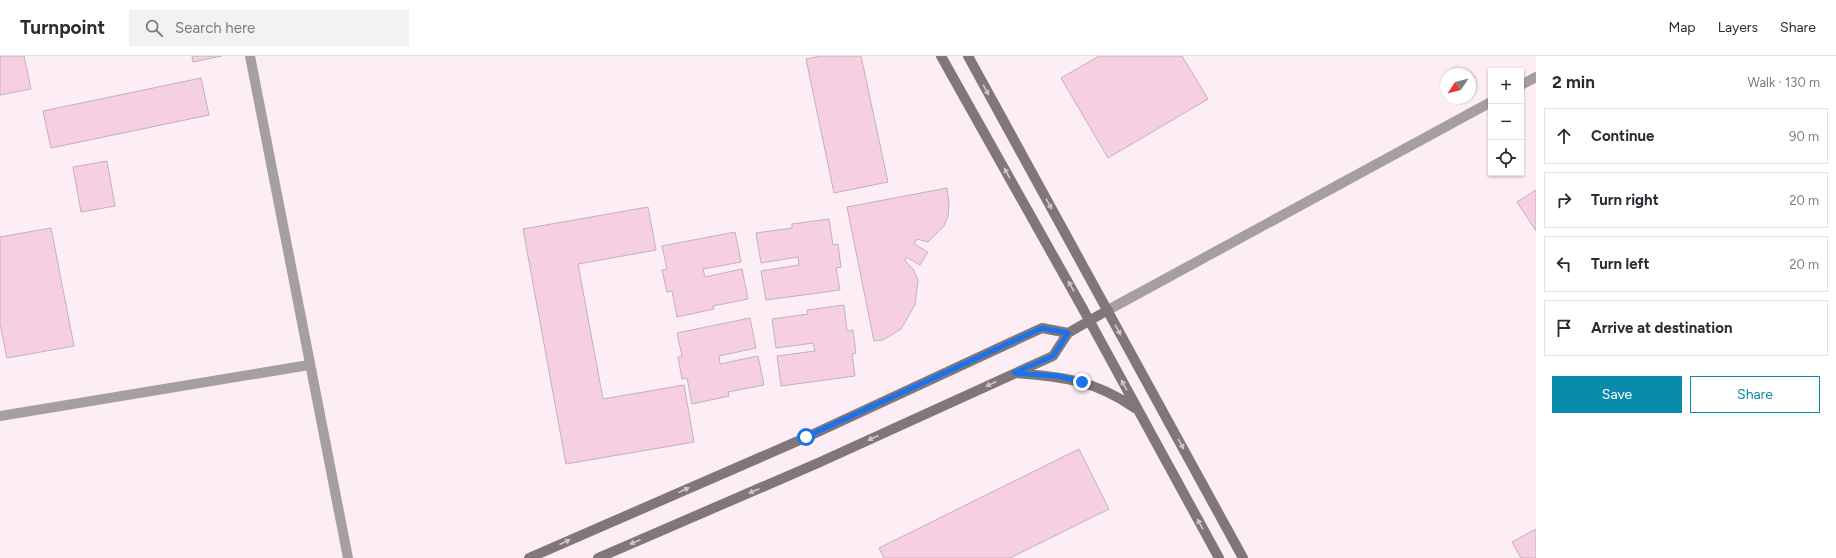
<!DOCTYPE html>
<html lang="en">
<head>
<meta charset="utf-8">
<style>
  body { margin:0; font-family:Figtree,sans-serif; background:#f2f2f3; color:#2b2b33 }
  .controls { position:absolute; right:12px; top:12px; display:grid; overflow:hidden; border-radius:0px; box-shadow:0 1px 3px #0004 }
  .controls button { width:36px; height:36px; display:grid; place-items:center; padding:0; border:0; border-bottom:1px solid #e1e1e2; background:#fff; color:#2b2b33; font:20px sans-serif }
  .compass { position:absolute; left:1440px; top:12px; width:36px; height:36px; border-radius:50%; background:#fff; box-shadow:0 1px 3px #0004; rotate:235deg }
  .stop { position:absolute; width:12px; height:12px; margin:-9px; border:3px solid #1a73e8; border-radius:50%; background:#fff }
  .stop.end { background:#1a73e8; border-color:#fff; box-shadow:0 1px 4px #0008 }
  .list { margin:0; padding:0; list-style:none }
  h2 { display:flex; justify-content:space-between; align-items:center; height:52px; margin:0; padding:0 16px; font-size:17px }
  h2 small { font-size:13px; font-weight:400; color:#7c7c81 }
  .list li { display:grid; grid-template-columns:26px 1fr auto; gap:12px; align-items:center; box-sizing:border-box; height:56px; margin:0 8px 8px; padding:0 8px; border:1px solid #e1e1e2; border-radius:0px }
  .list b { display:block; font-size:15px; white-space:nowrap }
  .list em { font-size:13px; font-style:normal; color:#7c7c81 }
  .actions { display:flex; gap:8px; padding:12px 16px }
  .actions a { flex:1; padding:9px 0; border:1px solid #0a8bac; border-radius:0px; text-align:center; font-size:14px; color:#0a8bac }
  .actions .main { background:#0a8bac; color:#fff }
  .icon { flex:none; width:22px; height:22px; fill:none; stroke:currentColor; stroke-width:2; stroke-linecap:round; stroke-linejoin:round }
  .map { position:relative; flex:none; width:1536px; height:502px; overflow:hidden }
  header { display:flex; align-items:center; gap:24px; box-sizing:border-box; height:56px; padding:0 20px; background:#fff; border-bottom:1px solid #e1e1e2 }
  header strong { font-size:19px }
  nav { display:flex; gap:22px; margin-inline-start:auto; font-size:14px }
  .search { width:280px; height:36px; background:#f2f2f3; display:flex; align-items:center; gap:10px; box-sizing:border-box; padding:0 14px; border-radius:0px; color:#7c7c81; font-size:15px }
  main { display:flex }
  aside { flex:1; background:#fff }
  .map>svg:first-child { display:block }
</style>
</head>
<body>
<header>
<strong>Turnpoint</strong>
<div class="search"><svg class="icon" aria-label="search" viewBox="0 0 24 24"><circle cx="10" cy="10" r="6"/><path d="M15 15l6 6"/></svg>Search here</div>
<nav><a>Map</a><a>Layers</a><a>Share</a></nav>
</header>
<main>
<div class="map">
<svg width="1536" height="502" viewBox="0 0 1536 502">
  <rect width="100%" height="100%" fill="#fdedf5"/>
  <!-- building -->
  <path fill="#f7cfe3" stroke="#c1b2b9" d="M0 0H24L31 33 0 39Z
    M192 0H222L193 6Z
    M821 0H861L888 126 834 137 806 3Z
    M1099 0H1182L1208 43 1108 102 1061 22Z
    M201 22 209 59 51 92 43 55Z
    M107 105 115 150 81 156 73 111Z
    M947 132 949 147 948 160 944 170 928 186 917 183 914 188 928 196 920 209 906 201 905 205 913 213 918 224 915 249 901 273 883 284 874 285 847 151Z
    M1536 134V175L1517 146Z
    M648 151 656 194 578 208 603 343 684 329 694 386 566 408 523 173Z
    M829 163 833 189 838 188 841 211 836 212 840 234 766 244 761 215 799 209 798 201 761 207 756 177 792 172V168Z
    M51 172 74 290 7 302 0 268V181Z
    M735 176 741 206 703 213 705 221 742 213 748 243 713 250 714 253 677 261 672 235 667 236 662 214 667 213 662 190Z
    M844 249 847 275 853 274 856 297 852 298 855 320 781 330 777 300 815 295 813 287 776 292 772 263 808 258 807 254Z
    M750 262 756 292 719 300 720 308 758 300 764 329 728 336 729 340 692 348 687 322 682 323 678 301 682 300 677 277Z
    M1079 393 1109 453 1010 502H884L879 492Z
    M1536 473V502H1521L1512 486Z"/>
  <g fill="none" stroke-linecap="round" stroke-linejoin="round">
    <!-- street -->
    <path stroke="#a59ea2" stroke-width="10" d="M250 0 348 502
      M1521 29 1536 21
      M1108 254 1491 46
      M0 360 309 309"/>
    <!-- secondary -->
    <path stroke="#80767b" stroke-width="10" d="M941 0 1083 253 1219 502
      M968 0 1243 502
      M1016 317C1064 321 1094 324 1135 352
      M529 502 807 381 1042 272 1068 277
      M598 502 818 407 1053 300 1068 277 1108 254"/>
  </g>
  <!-- one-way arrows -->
  <defs><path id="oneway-solid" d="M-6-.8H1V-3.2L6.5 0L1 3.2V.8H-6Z"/></defs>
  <g fill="#ccc8ca">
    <use href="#oneway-solid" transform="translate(986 34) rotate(61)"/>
    <use href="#oneway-solid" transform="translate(1007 117) rotate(-119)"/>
    <use href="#oneway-solid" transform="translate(1049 148) rotate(61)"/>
    <use href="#oneway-solid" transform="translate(1071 230) rotate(-119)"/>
    <use href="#oneway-solid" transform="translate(1118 274) rotate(61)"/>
    <use href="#oneway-solid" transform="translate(991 328) rotate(155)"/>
    <use href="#oneway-solid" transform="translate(1124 329) rotate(-119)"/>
    <use href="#oneway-solid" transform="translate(873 382) rotate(155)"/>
    <use href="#oneway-solid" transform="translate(1181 388) rotate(61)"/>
    <use href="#oneway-solid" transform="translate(684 434) rotate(-24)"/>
    <use href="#oneway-solid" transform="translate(754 435) rotate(157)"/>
    <use href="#oneway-solid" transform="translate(1200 468) rotate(-119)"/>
    <use href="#oneway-solid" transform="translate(565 486) rotate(-24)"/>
    <use href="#oneway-solid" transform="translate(635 486) rotate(157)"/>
  </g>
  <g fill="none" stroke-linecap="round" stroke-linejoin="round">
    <!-- route -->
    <path stroke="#1a73e8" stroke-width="5" d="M806 381 1042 272 1068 277 1053 300 1014 317 1058 320 1082 326"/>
  </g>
</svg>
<div class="controls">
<button>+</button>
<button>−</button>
<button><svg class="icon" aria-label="locate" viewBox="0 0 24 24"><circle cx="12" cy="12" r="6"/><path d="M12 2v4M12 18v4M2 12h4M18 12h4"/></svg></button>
</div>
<svg class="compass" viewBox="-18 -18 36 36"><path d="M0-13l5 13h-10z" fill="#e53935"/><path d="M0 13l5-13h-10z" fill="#7c7c81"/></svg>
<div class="stop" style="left:806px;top:381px"></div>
<div class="stop end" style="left:1082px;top:326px"></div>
</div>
<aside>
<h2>2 min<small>Walk · 130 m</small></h2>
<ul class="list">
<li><svg class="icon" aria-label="ahead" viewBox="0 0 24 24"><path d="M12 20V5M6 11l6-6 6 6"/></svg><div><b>Continue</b></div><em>90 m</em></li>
<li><svg class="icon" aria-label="right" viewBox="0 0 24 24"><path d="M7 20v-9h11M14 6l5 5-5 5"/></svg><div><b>Turn right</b></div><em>20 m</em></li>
<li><svg class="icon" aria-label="left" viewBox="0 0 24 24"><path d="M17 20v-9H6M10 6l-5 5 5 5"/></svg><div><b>Turn left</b></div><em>20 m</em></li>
<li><svg class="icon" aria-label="arrive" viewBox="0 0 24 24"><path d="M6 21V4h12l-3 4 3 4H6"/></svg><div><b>Arrive at destination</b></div></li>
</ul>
<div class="actions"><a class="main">Save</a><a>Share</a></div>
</aside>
</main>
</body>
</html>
